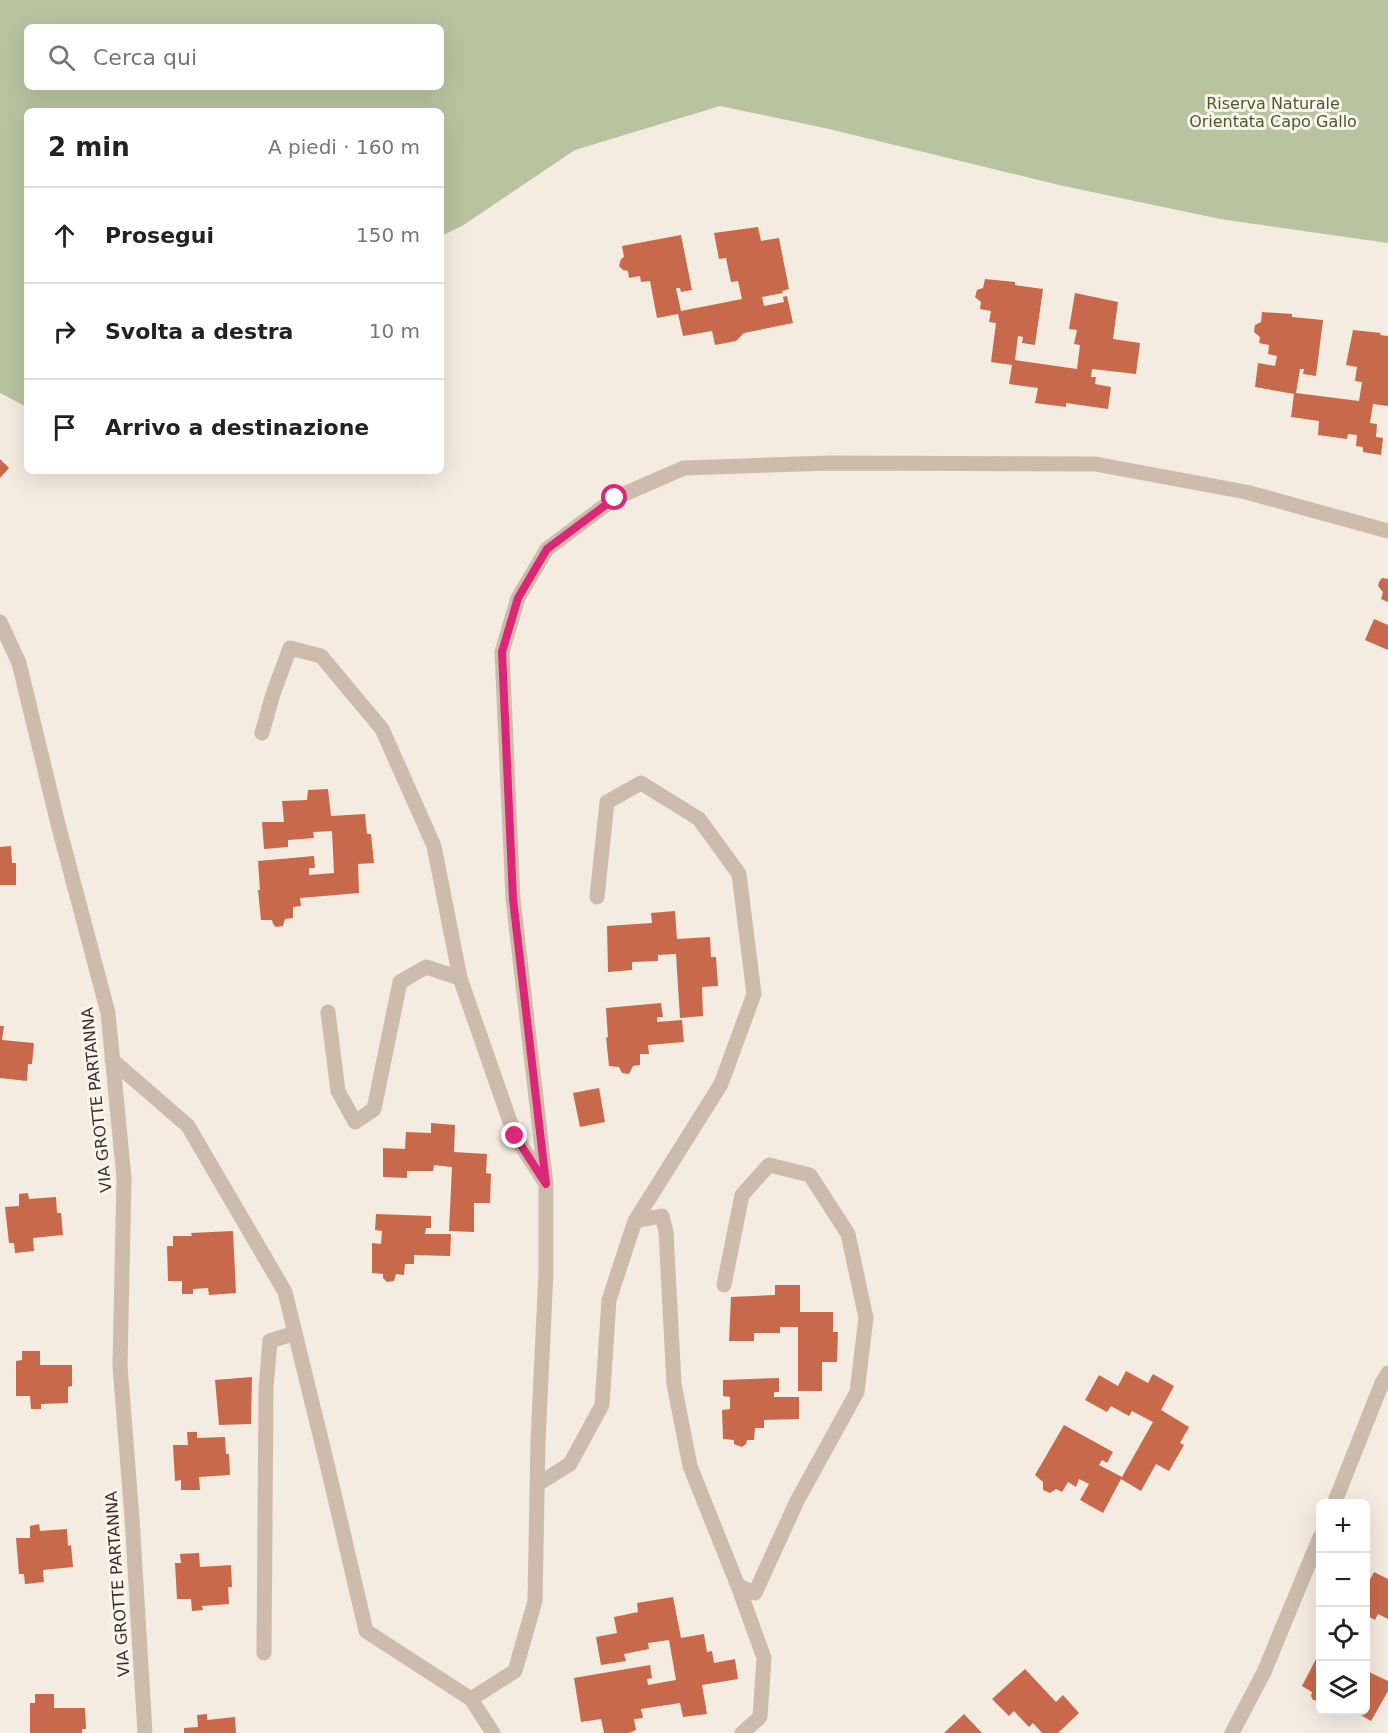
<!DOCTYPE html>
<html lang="it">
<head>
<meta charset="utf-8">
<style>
  body { margin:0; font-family:"DejaVu Sans",sans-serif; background:#f2f2f2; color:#222 }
  .controls { position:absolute; right:18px; bottom:18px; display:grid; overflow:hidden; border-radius:9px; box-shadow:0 6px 24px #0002 }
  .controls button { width:54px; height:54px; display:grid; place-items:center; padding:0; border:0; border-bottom:2px solid #e0e0e0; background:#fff; color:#222; font:30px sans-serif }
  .stop { position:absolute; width:18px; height:18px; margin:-14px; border:4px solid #db2777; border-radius:50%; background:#fff }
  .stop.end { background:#db2777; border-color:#fff; box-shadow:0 2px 6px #0008 }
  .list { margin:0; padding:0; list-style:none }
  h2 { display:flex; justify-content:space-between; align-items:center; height:78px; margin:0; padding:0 24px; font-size:26px }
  h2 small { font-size:20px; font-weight:400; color:#767676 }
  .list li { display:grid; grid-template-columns:39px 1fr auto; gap:18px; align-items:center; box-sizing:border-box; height:96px; padding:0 24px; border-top:2px solid #e0e0e0 }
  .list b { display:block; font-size:22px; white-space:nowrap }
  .list em { font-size:20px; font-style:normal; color:#767676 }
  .icon { flex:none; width:33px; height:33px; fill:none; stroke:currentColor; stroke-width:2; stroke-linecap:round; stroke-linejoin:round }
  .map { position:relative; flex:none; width:1388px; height:1733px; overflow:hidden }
  .search { position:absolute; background:#fff; box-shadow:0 6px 24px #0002; left:24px; top:24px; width:420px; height:66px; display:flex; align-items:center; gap:15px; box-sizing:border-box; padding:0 21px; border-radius:9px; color:#767676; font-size:22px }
  .panel { position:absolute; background:#fff; box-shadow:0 6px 24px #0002; left:24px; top:108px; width:420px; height:366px; border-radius:9px }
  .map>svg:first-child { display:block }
</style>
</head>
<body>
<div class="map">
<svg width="1388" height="1733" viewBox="0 0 1388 1733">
  <rect width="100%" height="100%" fill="#f4ebe1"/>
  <!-- green -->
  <path fill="#b8c4a0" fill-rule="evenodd" d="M0 0H1388V243L1220 219 1059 185 829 129 720 106 575 150 462 226 441 236V111H27V407L0 393ZM27 27H441V87H27Z"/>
  <!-- building -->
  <path fill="#c8694b" d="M758 227 761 241 779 238 789 289 782 291 783 293 762 297 764 306 784 302 783 297 787 296 793 323 744 333 736 341 715 345 712 331 683 336 678 314 657 318 650 281 641 282 640 276 629 278 628 271 623 270 619 266 621 259 624 257 622 246 681 235 692 290 681 292 680 288H676L681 311 742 299 738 281 731 282 726 258 719 259 714 233Z
    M985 279 1015 282V285L1043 289 1035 345 1022 343 1023 337 1018 336 1015 360 1077 369 1080 345 1074 344 1077 330 1069 329 1075 293 1118 302 1113 339 1140 343 1136 374 1092 369 1091 377H1096L1095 384 1111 387 1108 409 1066 403V407L1035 403 1038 388 1009 384 1012 365 991 362 996 323 989 322 991 311 980 309 981 302 975 297 977 290 983 288Z
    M1262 312 1292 314V317L1323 320 1316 376 1303 374 1304 369H1300L1296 393 1359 401 1362 382 1355 381 1357 367 1346 365 1353 330 1381 333 1380 335 1388 336V406L1373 404 1370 423 1377 424 1376 437 1383 438 1381 455 1363 452V447L1356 446 1357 435 1348 434 1347 439 1318 435 1319 421 1291 417 1294 394 1255 387 1258 363 1275 366 1277 356 1268 354 1269 345 1259 343 1260 337 1254 332 1255 325 1261 322Z
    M0 459 9 468 0 478Z
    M1382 578 1388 579V602L1381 599 1383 592 1378 586 1379 582Z
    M1374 619 1388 625V650L1365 640Z
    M328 789 331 816 365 814 367 834H371L374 863 358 864 359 893 300 898 301 906 293 907V918L285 919 283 926 276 927 273 924 272 920H261L258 890H260L258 861 314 856 315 868H309V875L334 873 332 831 313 832 314 838 288 840V847L264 849 262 822H284L282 801 307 800 308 790Z
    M11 846 12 863H16V885H0V847Z
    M675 911 677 939 710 937 711 957H716L718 986 702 987 703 1016 680 1018 676 954 658 955V961L632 962V970L608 972 607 926 652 923 651 913Z
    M661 1003 663 1017H657V1022L682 1020 684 1042 648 1045 649 1054H640V1065L633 1066 629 1074 622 1073 619 1067 609 1066 606 1037 608 1038 606 1008Z
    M0 1026H4L2 1040 34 1043 32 1064H28L27 1081 0 1078Z
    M599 1088 605 1122 580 1127 573 1093Z
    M431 1123 455 1125 454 1152 487 1154 486 1173 491 1174 490 1203H474V1232L449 1231 452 1167 434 1165 433 1171H407V1178L383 1177V1148L405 1149 406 1132 431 1133Z
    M28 1193 29 1199 56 1197 57 1213H61L63 1235 33 1238 34 1251 15 1253 14 1243H9L5 1207 19 1206V1194Z
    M376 1214 431 1216V1228H426L425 1234H451L450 1256 414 1255V1264H405L404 1275 396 1274 394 1281 387 1282 383 1278V1274L372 1273V1243L381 1244 382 1231 375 1230Z
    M233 1231 236 1293 209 1295 208 1288 193 1289V1294H182V1281H168L167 1246H173V1236H192L191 1233Z
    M775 1285H800V1312H833V1332H838L837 1362H822V1391H798V1327H780V1333H754V1341H729L731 1297 775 1295Z
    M22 1351H40V1365H72V1386L68 1387V1403L41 1404V1409H31L30 1396H16V1361L22 1360Z
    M1126 1371 1148 1383 1153 1374 1174 1386 1161 1410 1189 1427 1180 1443 1184 1445 1169 1471 1156 1464 1141 1491 1121 1479 1103 1513 1080 1500 1089 1484 1079 1479 1076 1487 1068 1482 1062 1492 1056 1489 1050 1493 1043 1490V1482L1035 1475 1064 1425 1113 1452 1107 1463 1102 1460 1099 1465 1122 1477 1153 1422 1132 1411 1129 1416 1111 1406 1107 1412 1085 1400 1099 1375 1118 1386Z
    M252 1377 251 1424 219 1425 215 1380Z
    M779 1378V1392H774V1397H799V1419L764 1420V1428H755L754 1440H747L746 1444 742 1447 734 1444V1440L723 1439 722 1410 730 1409V1397L723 1396V1380Z
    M187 1432H197V1438L225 1437 226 1454H229L230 1475 199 1477 200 1490H181V1480L175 1481 173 1445H188Z
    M39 1524 40 1531 67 1529 68 1546 71 1545 73 1567 43 1570 44 1582 25 1584 24 1574H19L16 1538H30V1526Z
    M199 1553 200 1567 231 1565 232 1587H228L229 1604 202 1606 203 1610 192 1611 191 1599H177L175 1563H181L180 1554Z
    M1374 1572 1388 1579V1619L1378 1614 1375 1620 1366 1615V1584L1367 1585Z
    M673 1597 681 1638 704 1634 707 1652 712 1651 714 1663 735 1659 738 1679 702 1685 707 1714 683 1717 680 1703 641 1709 643 1718 634 1719 636 1730 629 1733H604L601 1719 581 1722 574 1678 650 1665 652 1678 647 1679 648 1685 676 1680 669 1640 648 1643 649 1649 624 1654 626 1661 601 1665 596 1637 617 1633 614 1617 638 1612 637 1603Z
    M1320 1656V1701H1319L1313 1700 1311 1696 1312 1692 1302 1686 1316 1659 1318 1660Z
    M1025 1669 1056 1702 1063 1695 1079 1713 1058 1733H1042L1033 1723 1029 1727 1014 1711 1009 1716 992 1699Z
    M1369 1672 1388 1681V1691L1371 1721 1352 1710H1366V1678Z
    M35 1694H54V1708H85L86 1729H82V1733H30V1703H35Z
    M207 1714V1720L235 1717 236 1733H184V1728L198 1727 197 1715Z
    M964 1714 982 1733H944Z"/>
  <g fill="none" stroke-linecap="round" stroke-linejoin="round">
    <!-- minor -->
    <path stroke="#cdbbac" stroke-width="15" d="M0 622 19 663 58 824 108 1013 124 1178 120 1366 132 1518 145 1733
      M262 733 273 694 290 648 321 656 382 729 434 846 460 978
      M328 1012 338 1091 355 1122 374 1109 400 982 426 967 460 978 515 1136 546 1184V1272L538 1441 535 1601 515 1671 471 1699
      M112 1060 188 1126 285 1292 328 1468 366 1631 471 1699 493 1733
      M546 1184 513 899 502 652 518 598 547 549 615 498 684 468 830 463 1095 464 1246 492 1388 531
      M635 1221 662 1216 666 1232 674 1384 690 1466 738 1586 755 1593 797 1501 857 1392 866 1318 848 1234 810 1175 769 1165 742 1195 724 1285
      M538 1484 570 1464 602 1405 609 1300 635 1221 721 1084 754 994 739 874 699 819 641 783 607 802 597 897
      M1334 1504 1382 1383 1388 1373
      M738 1586 764 1658 760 1717 742 1733
      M264 1653 266 1388 270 1341 295 1333
      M1232 1733 1264 1672 1320 1537"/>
  </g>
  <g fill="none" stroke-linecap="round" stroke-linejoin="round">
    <!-- route -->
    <path stroke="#db2777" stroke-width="8" d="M515 1136 546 1184 513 899 502 652 518 598 547 549 615 498"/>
  </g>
  <g text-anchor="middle" stroke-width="6" stroke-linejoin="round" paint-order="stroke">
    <!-- park labels -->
    <g font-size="16" fill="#4a5a2e" stroke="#fbf5ee">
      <text x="1273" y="109">Riserva Naturale<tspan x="1273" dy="18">Orientata Capo Gallo</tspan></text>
    </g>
    <!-- street labels -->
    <g font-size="16" fill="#3b302b" stroke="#fbf5ee">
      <text transform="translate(96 1100) rotate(-96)" y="6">VIA GROTTE PARTANNA</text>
      <text transform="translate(117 1584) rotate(-94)" y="6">VIA GROTTE PARTANNA</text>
    </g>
  </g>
</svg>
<div class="controls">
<button>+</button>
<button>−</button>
<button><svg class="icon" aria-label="locate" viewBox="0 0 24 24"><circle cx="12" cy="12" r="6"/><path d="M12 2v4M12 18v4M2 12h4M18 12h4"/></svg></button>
<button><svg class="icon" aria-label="layers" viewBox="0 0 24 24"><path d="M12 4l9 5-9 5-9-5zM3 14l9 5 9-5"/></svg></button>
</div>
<div class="stop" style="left:615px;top:498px"></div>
<div class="stop end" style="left:515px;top:1136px"></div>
<div class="search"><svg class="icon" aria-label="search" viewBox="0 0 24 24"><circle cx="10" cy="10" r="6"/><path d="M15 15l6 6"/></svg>Cerca qui</div>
<section class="panel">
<h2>2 min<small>A piedi · 160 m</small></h2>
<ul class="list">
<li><svg class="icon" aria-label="ahead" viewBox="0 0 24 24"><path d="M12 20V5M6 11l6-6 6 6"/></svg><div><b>Prosegui</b></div><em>150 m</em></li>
<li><svg class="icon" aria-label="right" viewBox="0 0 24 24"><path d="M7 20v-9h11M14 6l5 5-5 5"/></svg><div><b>Svolta a destra</b></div><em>10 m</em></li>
<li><svg class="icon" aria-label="arrive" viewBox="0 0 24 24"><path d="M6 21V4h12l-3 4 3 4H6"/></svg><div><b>Arrivo a destinazione</b></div></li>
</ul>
</section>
</div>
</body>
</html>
